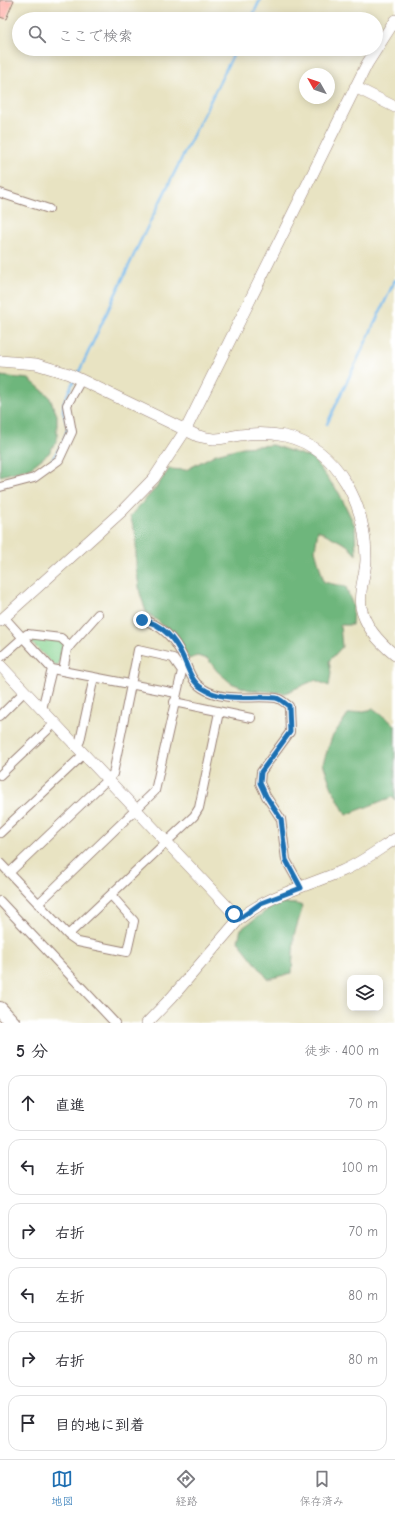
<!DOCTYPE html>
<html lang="ja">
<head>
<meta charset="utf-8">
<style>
  body { margin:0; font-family:"Comic Neue","Klee One",sans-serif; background:#f7f7f7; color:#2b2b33 }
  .controls { position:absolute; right:12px; bottom:12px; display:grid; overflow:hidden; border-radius:8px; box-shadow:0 2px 10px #0003 }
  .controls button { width:36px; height:36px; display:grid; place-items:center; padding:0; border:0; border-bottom:1px solid #e1e1e2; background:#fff; color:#2b2b33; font:20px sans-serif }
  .compass { position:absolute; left:299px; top:68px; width:36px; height:36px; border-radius:50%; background:#fff; box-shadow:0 2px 10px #0003; rotate:310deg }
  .stop { position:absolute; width:12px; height:12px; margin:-9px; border:3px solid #1f6fb2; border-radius:50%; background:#fff }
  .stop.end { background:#1f6fb2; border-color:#fff; box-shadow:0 1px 4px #0008 }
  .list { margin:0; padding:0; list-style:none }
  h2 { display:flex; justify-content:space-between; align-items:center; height:52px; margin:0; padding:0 16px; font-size:17px }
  h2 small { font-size:13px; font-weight:400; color:#7c7c81 }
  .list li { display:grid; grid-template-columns:26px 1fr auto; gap:12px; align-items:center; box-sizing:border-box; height:56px; margin:0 8px 8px; padding:0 8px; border:1px solid #e1e1e2; border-radius:12px }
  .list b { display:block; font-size:15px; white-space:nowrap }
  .list em { font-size:13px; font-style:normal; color:#7c7c81 }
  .icon { flex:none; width:22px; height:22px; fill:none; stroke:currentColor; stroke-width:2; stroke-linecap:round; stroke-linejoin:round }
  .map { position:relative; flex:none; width:395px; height:1023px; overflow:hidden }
  .search { position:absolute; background:#fff; box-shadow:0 2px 10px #0003; left:12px; right:12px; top:12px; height:44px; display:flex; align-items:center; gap:10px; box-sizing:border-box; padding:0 14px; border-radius:22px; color:#7c7c81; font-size:15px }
  .sheet { height:436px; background:#fff }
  nav { display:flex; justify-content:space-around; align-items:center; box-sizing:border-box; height:56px; border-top:1px solid #e1e1e2; background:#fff; font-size:11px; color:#7c7c81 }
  nav a { display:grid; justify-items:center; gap:2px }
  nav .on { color:#1f6fb2 }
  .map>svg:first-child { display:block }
</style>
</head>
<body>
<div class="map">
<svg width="395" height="1023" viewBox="0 0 395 1023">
  <rect width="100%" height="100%" fill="#fff"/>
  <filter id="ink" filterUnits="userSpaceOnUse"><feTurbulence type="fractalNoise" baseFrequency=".025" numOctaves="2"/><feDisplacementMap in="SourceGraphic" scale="8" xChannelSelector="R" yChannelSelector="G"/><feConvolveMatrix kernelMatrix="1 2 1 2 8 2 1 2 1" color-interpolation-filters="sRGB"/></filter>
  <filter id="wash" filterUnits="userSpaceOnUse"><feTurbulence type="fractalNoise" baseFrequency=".012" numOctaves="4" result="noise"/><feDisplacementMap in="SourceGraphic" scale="16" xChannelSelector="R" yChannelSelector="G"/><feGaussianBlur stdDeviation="0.9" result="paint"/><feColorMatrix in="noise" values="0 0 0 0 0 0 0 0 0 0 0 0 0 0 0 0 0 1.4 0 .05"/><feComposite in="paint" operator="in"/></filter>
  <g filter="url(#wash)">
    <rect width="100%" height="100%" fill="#e8e3c2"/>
    <!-- green -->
    <path fill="#88d492" stroke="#697a5e" d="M27 638 59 640 63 644 58 666 54 665Z"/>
    <!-- forest -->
    <path fill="#6eb67c" stroke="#5c6a54" d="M0 376 29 379 49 396 57 415V440L49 453 30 468 0 476Z
      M272 445 312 458 339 493 355 526 356 555 347 545 318 530 315 550 324 582 346 587 353 606 352 625H340L342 647 329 661 331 673 329 686 315 680 285 693 249 690 231 683 217 671 208 659 197 656 189 659C177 639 165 625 146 612L140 593 136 567V536L130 516 156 488 169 469 186 470 216 454 243 447Z
      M374 709 395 725V800L392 797 346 815 331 786 323 763 332 737 348 714Z
      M277 903 296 904 303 906 294 935 292 973 268 979 238 941 241 929Z"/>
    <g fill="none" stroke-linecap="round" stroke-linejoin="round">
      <!-- stream -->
      <path stroke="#77baed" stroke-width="2.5" d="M251 19 260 0
        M78 374 140 242 236 49
        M327 424 395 280
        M52 460 63 443 68 428 63 411 64 402 74 380
        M25 477 37 471"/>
    </g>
    <g id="blocks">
      <!-- building -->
      <path fill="#fea59d" d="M0 0H14L6 19 0 17Z"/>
    </g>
  </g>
  <g filter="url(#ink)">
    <use href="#blocks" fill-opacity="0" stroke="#998176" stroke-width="1"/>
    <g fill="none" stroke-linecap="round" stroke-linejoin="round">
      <!-- minor casing -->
      <g stroke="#998176" stroke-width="10">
        <path id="minor" d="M0 193 49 209
          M0 487 34 478 59 460 72 432 67 405 81 380
          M4 617 22 637
          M142 620C161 624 175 639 183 657 188 668 191 681 202 688 225 703 251 695 276 698 281 699 285 703 289 706L290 732 261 772 260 783 266 796 281 819 286 860 301 887
          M26 641 52 669
          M0 658 27 634 61 638 70 646
          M63 671 67 649 98 614
          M174 702 251 718
          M42 709 52 669 176 693
          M0 716 25 691
          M77 746 80 741 94 677
          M0 775 55 723
          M0 833 84 754
          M0 863 68 935 194 816 199 808 219 712
          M9 873 113 774 138 650 173 658 182 671 155 791 38 904
          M0 901 115 1023
          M68 935 78 942 127 952 134 921 111 895"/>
      </g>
      <!-- tertiary casing -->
      <g stroke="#998176" stroke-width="12">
        <path id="tertiary" d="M355 87 395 107
          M0 361 36 364 69 374 198 436C203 437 210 439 216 439 223 439 232 436 240 435 254 433 271 433 285 436 340 449 366 507 366 559 366 575 358 590 361 607 365 627 380 643 395 655
          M0 621 122 511 154 478 185 431 367 64 395 20
          M0 665 239 919
          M147 1023 172 997 239 919C269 895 307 886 342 871 361 863 378 850 395 839"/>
      </g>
      <!-- trunk casing -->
      <g stroke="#998176" stroke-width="16">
        <path id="trunk" d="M0 1009 13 1023"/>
      </g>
      <!-- minor -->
      <use href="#minor" stroke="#fff" stroke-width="8"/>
      <!-- tertiary -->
      <use href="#tertiary" stroke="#fff" stroke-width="11"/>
      <!-- trunk -->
      <use href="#trunk" stroke="#fff" stroke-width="14"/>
    </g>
  </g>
  <g fill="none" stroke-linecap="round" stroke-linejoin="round" filter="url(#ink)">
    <!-- route -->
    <path stroke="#1f6fb2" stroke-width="5" d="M142 620C161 623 175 639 183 657 188 668 191 681 202 688 225 703 251 695 276 698 281 699 285 704 289 706L290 732 261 772 260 783 266 796 281 819 286 860 301 888 261 903 239 919 234 914"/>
  </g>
</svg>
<div class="controls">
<button><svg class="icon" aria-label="layers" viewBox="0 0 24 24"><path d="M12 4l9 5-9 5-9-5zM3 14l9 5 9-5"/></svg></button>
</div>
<svg class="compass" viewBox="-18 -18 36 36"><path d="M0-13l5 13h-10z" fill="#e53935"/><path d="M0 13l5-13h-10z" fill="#7c7c81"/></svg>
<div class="stop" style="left:234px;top:914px"></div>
<div class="stop end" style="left:142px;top:620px"></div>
<div class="search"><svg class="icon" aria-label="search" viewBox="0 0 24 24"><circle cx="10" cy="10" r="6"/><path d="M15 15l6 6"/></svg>ここで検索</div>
</div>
<section class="sheet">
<h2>5 分<small>徒歩 · 400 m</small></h2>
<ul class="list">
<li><svg class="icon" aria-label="ahead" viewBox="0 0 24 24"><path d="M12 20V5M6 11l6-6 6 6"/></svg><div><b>直進</b></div><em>70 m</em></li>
<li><svg class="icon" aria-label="left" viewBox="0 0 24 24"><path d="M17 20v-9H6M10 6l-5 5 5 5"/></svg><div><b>左折</b></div><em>100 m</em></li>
<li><svg class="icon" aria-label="right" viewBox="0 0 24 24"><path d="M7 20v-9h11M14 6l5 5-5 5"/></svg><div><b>右折</b></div><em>70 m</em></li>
<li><svg class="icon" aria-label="left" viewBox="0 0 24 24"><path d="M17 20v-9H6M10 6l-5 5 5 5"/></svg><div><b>左折</b></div><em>80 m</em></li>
<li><svg class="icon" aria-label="right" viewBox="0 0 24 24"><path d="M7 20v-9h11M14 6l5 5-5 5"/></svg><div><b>右折</b></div><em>80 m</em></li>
<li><svg class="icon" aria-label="arrive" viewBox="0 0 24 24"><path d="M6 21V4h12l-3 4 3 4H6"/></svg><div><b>目的地に到着</b></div></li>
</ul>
</section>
<nav>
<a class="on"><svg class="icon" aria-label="map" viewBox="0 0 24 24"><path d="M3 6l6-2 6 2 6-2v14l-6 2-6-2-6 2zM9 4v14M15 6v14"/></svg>地図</a>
<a><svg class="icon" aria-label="directions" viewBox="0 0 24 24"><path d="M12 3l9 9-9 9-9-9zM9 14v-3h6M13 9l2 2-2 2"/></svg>経路</a>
<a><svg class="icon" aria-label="saved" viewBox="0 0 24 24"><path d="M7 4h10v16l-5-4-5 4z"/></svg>保存済み</a>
</nav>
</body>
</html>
